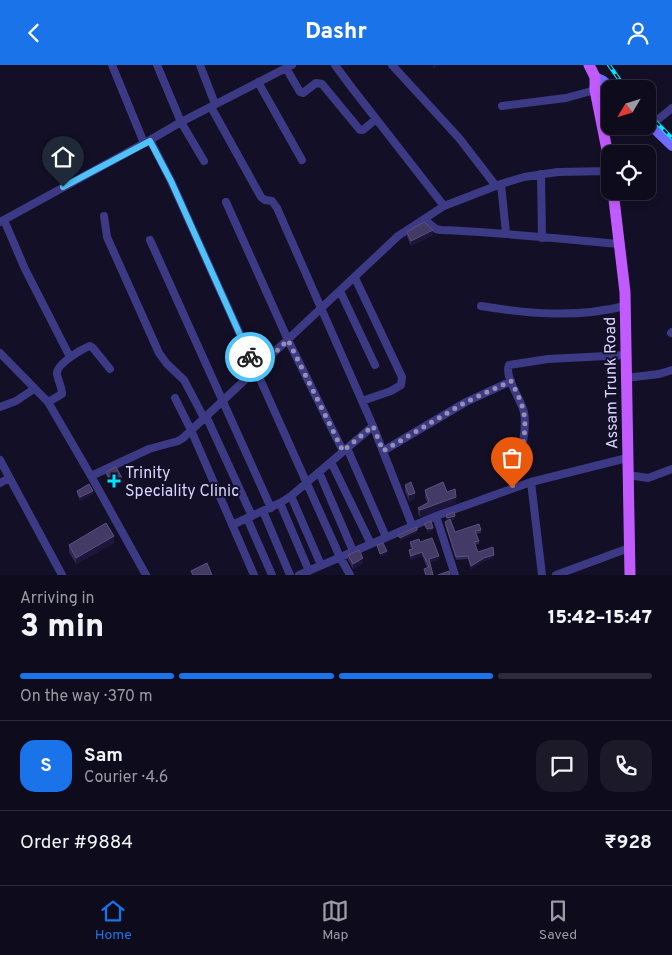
<!DOCTYPE html>
<meta charset="utf-8">
<style>
body{margin:0;font-family:Overpass,sans-serif;background:#1c1929;color:#f1f3f6;height:100vh;display:flex;flex-direction:column;font-size:19px;white-space:nowrap}
*{box-sizing:border-box;margin:0}
p{font-size:16px;color:#9b9ba3}
.icon{flex:none;width:28px;height:28px;fill:none;stroke:currentColor;stroke-width:2;stroke-linecap:round;stroke-linejoin:round}
.map{position:relative;height:510px;overflow:hidden}
.sheet{display:flex;flex-direction:column;background:#0e0b1c;flex:1}
.sheet>*{flex:none}
.needle{width:32px;rotate:232deg}
.buttons{position:absolute;left:601px;top:15px;display:grid;gap:10px}
.buttons a{display:grid;place-items:center;width:55px;height:55px;border-radius:10px;background:#0e0b1c;box-shadow:0 2px 8px #0003,0 0 0 1px #2e2b3b;font-size:25px}
.pin{position:absolute;display:grid;place-items:center;width:42px;height:42px;color:#fff;margin:-51px -21px;border-radius:50% 50% 50% 0;rotate:-45deg;box-shadow:0 0 5px #0007}
.pin .icon{rotate:45deg}
.courier{position:absolute;display:grid;place-items:center;width:50px;height:50px;margin:-25px;border:4px solid #4fc3f7;border-radius:50%;background:#fff;color:#222;box-shadow:0 1px 6px #0007}
.summary em{font-style:normal;font-weight:800}
.summary div{display:flex;flex-direction:column-reverse}
.summary{display:flex;align-items:center;justify-content:space-between;height:85px;padding:0 20px}
h1{font-size:32px;font-weight:800;line-height:38px}
.bar{display:grid;grid-template-columns:repeat(4,1fr);gap:8px 5px;align-content:center;height:60px;padding:0 20px}
.bar i{height:6px;border-radius:4px;background:#2e2b3b}
.bar .selected{background:#1a73e8}
.bar p{grid-column:span 4}
.line{display:flex;align-items:center;gap:12px;padding:0 20px;border-top:1px solid #2e2b3b}
.line div{flex:1}
.round{display:grid;place-items:center;flex:none;width:52px;height:52px;border-radius:15px;background:#1c1929}
header{display:flex;justify-content:space-between;align-items:center;height:65px;padding:0 20px;background:#1a73e8;color:#fff;font-size:22px;font-weight:800}
.tab-bar{display:flex;justify-content:space-around;align-items:center;height:70px;border-top:1px solid #2e2b3b;background:#0e0b1c;font-size:14px;color:#9b9ba3}
.tab-bar a{display:grid;justify-items:center;gap:2px}
.tab-bar .selected{color:#1a73e8}
.map>svg:first-child{display:block}
.lines{fill:none;stroke-linecap:round;stroke-linejoin:round}
.street{stroke:#3d3a85;stroke-width:8}
.secondary{stroke:#6f6bff;stroke-width:10}
.primary{stroke:#c25bff;stroke-width:11}
.rail-casing{stroke:#00e5ff;stroke-width:4}
.rail{stroke:#130f26;stroke-width:2;stroke-dasharray:5.5;stroke-linecap:butt}
.wall{fill:#312854}
.shaded-wall{fill:#1d163a}
.building{fill:#433a66;stroke:#5a527e}
.done{stroke:#948fb3;stroke-width:5;stroke-dasharray:0 9}
.route{stroke:#4fc3f7;stroke-width:6}
.poi-dot{fill:#00e5ff;stroke:#130f26;stroke-width:2}
.labels{text-anchor:middle;stroke-width:4;stroke-linejoin:round;paint-order:stroke}
.street-label{font-size:16px;fill:#d9d4ff;stroke:#130f26}
.poi-label{font-size:16px;fill:#d9d4ff;stroke:#130f26;text-anchor:start}
</style>
<header><svg class="icon" aria-label="back" viewBox="0 0 24 24"><path d="M15 5l-7 7 7 7"/></svg>Dashr<svg class="icon" aria-label="person" viewBox="0 0 24 24"><circle cx="12" cy="8" r="4"/><path d="M4 21q1-7 8-7t8 7"/></svg></header>
<div class="map">
<svg width="672" height="510" viewBox="0 0 672 510">
<rect width="100%" height="100%" fill="#130f26"/>
<g class="lines">
<path class="street" d="M112 0 144 78
M157 0 181 57 204 96
M200 0 215 39
M335 0 352 23 444 141
M392 0 459 73 496 121
M286 3 300 27 303 28 316 18 322 19 360 65H363L376 54
M258 17 302 95
M502 41 566 33 595 25
M211 42 261 132 265 135 272 136 277 143 373 361 412 460
M650 61 672 43
M150 75 171 116 340 492 350 510
M541 109 542 173
M501 119 506 168
M226 137 288 275 343 386
M104 151 107 172 159 288 167 299 184 315 204 353
M424 154 436 164 440 165C500 167 560 174 619 179
M4 155 25 204 70 292
M0 157 150 75 181 57 292 0
M150 175 271 443
M355 213 402 312 401 320 391 326 362 336
M340 226 375 300
M481 241C529 249 577 253 625 241
M671 268 672 267
M0 288 48 337 91 411 146 510
M626 313 659 309 672 305
M175 333 191 365 254 510
M48 337 62 329C62 322 58 316 57 309 56 299 82 284 90 281L93 283 110 304
M0 342 16 336 34 324
M206 351 252 451
M347 383 386 472
M383 386 466 337 511 316
M0 395 62 510
M331 397 371 479
M319 407 353 486
M628 410 648 413 672 404
M91 411 149 384 178 376 183 373 398 171 444 141 501 119 524 112 558 107 610 106
M531 417 542 510
M0 418 9 413
M512 423C517 400 528 371 524 347 521 334 504 312 509 300L548 294 626 290
M291 431 321 500
M280 438 309 506
M263 446 290 510
M436 451 455 510
M247 453 272 510
M232 460 280 438 291 431 373 361
M299 510 436 451 531 417 627 393
M556 510 629 483"/>
<path class="secondary" d="M595 12 602 15 614 24
M648 58 672 81"/>
<path class="primary" d="M589 0 595 12V25L610 100
M613 126 625 227 630 510"/>
<defs>
<path id="rail" d="M609 0 626 24
M648 49 672 73"/>
</defs>
<use href="#rail" class="rail-casing"/>
<use href="#rail" class="rail"/>
</g>
<path class="wall" d="M407 167 433 170 411 181 407 172Z
M106 407 122 416 112 421 106 410Z
M405 420 415 434 409 436 405 427Z
M425 425 447 427 456 438 420 452 418 449V443L427 438 425 432Z
M77 426 93 429 80 436 77 429Z
M446 450 455 454 450 456 455 467 481 465V468L476 469 479 476V479L475 480 478 487 494 493 484 496 471 504 468 494 456 495 445 460V457L447 456Z
M410 477H420L439 495 430 497 433 510H425L424 504 427 503 422 491 411 495 409 489V485L411 484 410 481Z
M114 478 76 499 69 487V480Z
M348 490 363 498 353 504 348 495Z"/>
<path class="shaded-wall" d="M433 0H438L433 4Z
M433 165V170L411 181V176Z
M122 413V416L112 421V418Z
M93 426V429L80 436V432Z
M415 428V434L409 436V430Z
M456 432V438L420 452V445Z
M455 451V454L447 456V453Z
M433 463V466L427 468V464Z
M417 465V468L400 476V473Z
M114 471V478L76 499V493Z
M387 486V490L380 492V489Z
M422 487V491L411 495V491Z
M494 490V493L484 496 471 504V501L484 493Z
M439 491V495L429 497V494Z
M363 493V498L353 504V499Z"/>
<path class="building" d="M424 157 433 165 411 176 407 167Z
M116 402 122 413 112 418 106 407Z
M411 417 415 428 409 430 405 420Z
M443 417 447 427 455 424 456 432 420 445 418 443 429 437 425 425Z
M89 419 93 426 80 432 77 426Z
M454 447 455 451 447 453 446 450Z
M450 454 455 467 479 459 481 465 475 466 479 476 474 477 478 487 493 482 494 490 484 493 471 501 468 491 456 492 445 457Z
M431 456 433 463 427 464 424 459Z
M106 458 114 471 76 493 69 480Z
M417 462V465L406 470 400 473 398 470Z
M432 473 439 491 429 494 433 510H426L424 504 429 502 422 487 411 491 409 485 413 484 410 477 419 474 420 477Z
M383 478 387 486 380 489 377 480Z
M359 485 363 493 353 499 348 490Z
M207 498 212 510H193L191 506Z
M449 506 450 510H438Z"/>
<g class="lines">
<path class="done" d="M250 292 256 306 288 275 343 386 373 361 383 386 466 337 511 316C516 326 522 337 524 349 528 371 517 402 512 423"/>
<path class="route" d="M63 122 150 76 171 116 250 292"/>
</g>
<path class="poi-dot" d="M111.5 408.5h5v5h5v5h-5v5h-5v-5h-5v-5h5z"/>
<g class="labels">
<g class="street-label">
<text transform="translate(610 318) rotate(-91)" y="6">Assam Trunk Road</text>
</g>
<g class="poi-label">
<text x="125" y="413">Trinity<tspan x="125" dy="18">Speciality Clinic</tspan></text>
</g>
</g>
</svg>
<div class="buttons">
<a><svg class="needle" viewBox="-14 -14 28 28"><path d="M0-13l5 13h-10z" fill="#e53935"/><path d="M0 13l5-13h-10z" fill="#9b9ba3"/></svg></a>
<a><svg class="icon" aria-label="locate" viewBox="0 0 24 24"><circle cx="12" cy="12" r="6"/><path d="M12 2v4M12 18v4M2 12h4M18 12h4"/></svg></a>
</div>
<div class="pin" style="left:512px;top:423px;background:#ea580c"><svg class="icon" aria-label="bag" viewBox="0 0 24 24"><path d="M5 8h14l-1 12H6zM9 8a3 3 0 0 1 6 0"/></svg></div>
<div class="pin" style="left:63px;top:122px;background:#1f2937"><svg class="icon" aria-label="home" viewBox="0 0 24 24"><path d="M3 11l9-7 9 7M6 9v11h12V9"/></svg></div>
<div class="courier" style="left:250px;top:292px"><svg class="icon" aria-label="bike" viewBox="0 0 24 24"><circle cx="6" cy="16" r="4"/><circle cx="18" cy="16" r="4"/><path d="M6 16l4-8h5l3 8M10 8l3 8H6M13 5h3"/></svg></div>
</div>
<section class="sheet">
<div class="summary"><div><h1>3 min</h1><p>Arriving in</p></div><em>15:42–15:47</em></div>
<div class="bar"><i class="selected"></i><i class="selected"></i><i class="selected"></i><i></i><p>On the way · 370 m</p></div>
<div class="line" style="height:90px"><b class="round" style="background:#1a73e8;color:#fff">S</b><div><b>Sam</b><p>Courier · 4.6</p></div><a class="round"><svg class="icon" aria-label="chat" viewBox="0 0 24 24"><path d="M4 5h16v11H9l-5 4z"/></svg></a><a class="round"><svg class="icon" aria-label="phone" viewBox="0 0 24 24"><path d="M5 4h4l2 5-3 2q2 4 5 5l2-3 5 2v4C11 20 4 13 5 4z"/></svg></a></div>
<div class="line" style="height:65px"><div>Order #9884</div><b>₹928</b></div>
</section>
<nav class="tab-bar">
<a class="selected"><svg class="icon" aria-label="home" viewBox="0 0 24 24"><path d="M3 11l9-7 9 7M6 9v11h12V9"/></svg>Home</a>
<a><svg class="icon" aria-label="map" viewBox="0 0 24 24"><path d="M3 6l6-2 6 2 6-2v14l-6 2-6-2-6 2zM9 4v14M15 6v14"/></svg>Map</a>
<a><svg class="icon" aria-label="saved" viewBox="0 0 24 24"><path d="M7 4h10v16l-5-4-5 4z"/></svg>Saved</a>
</nav>
